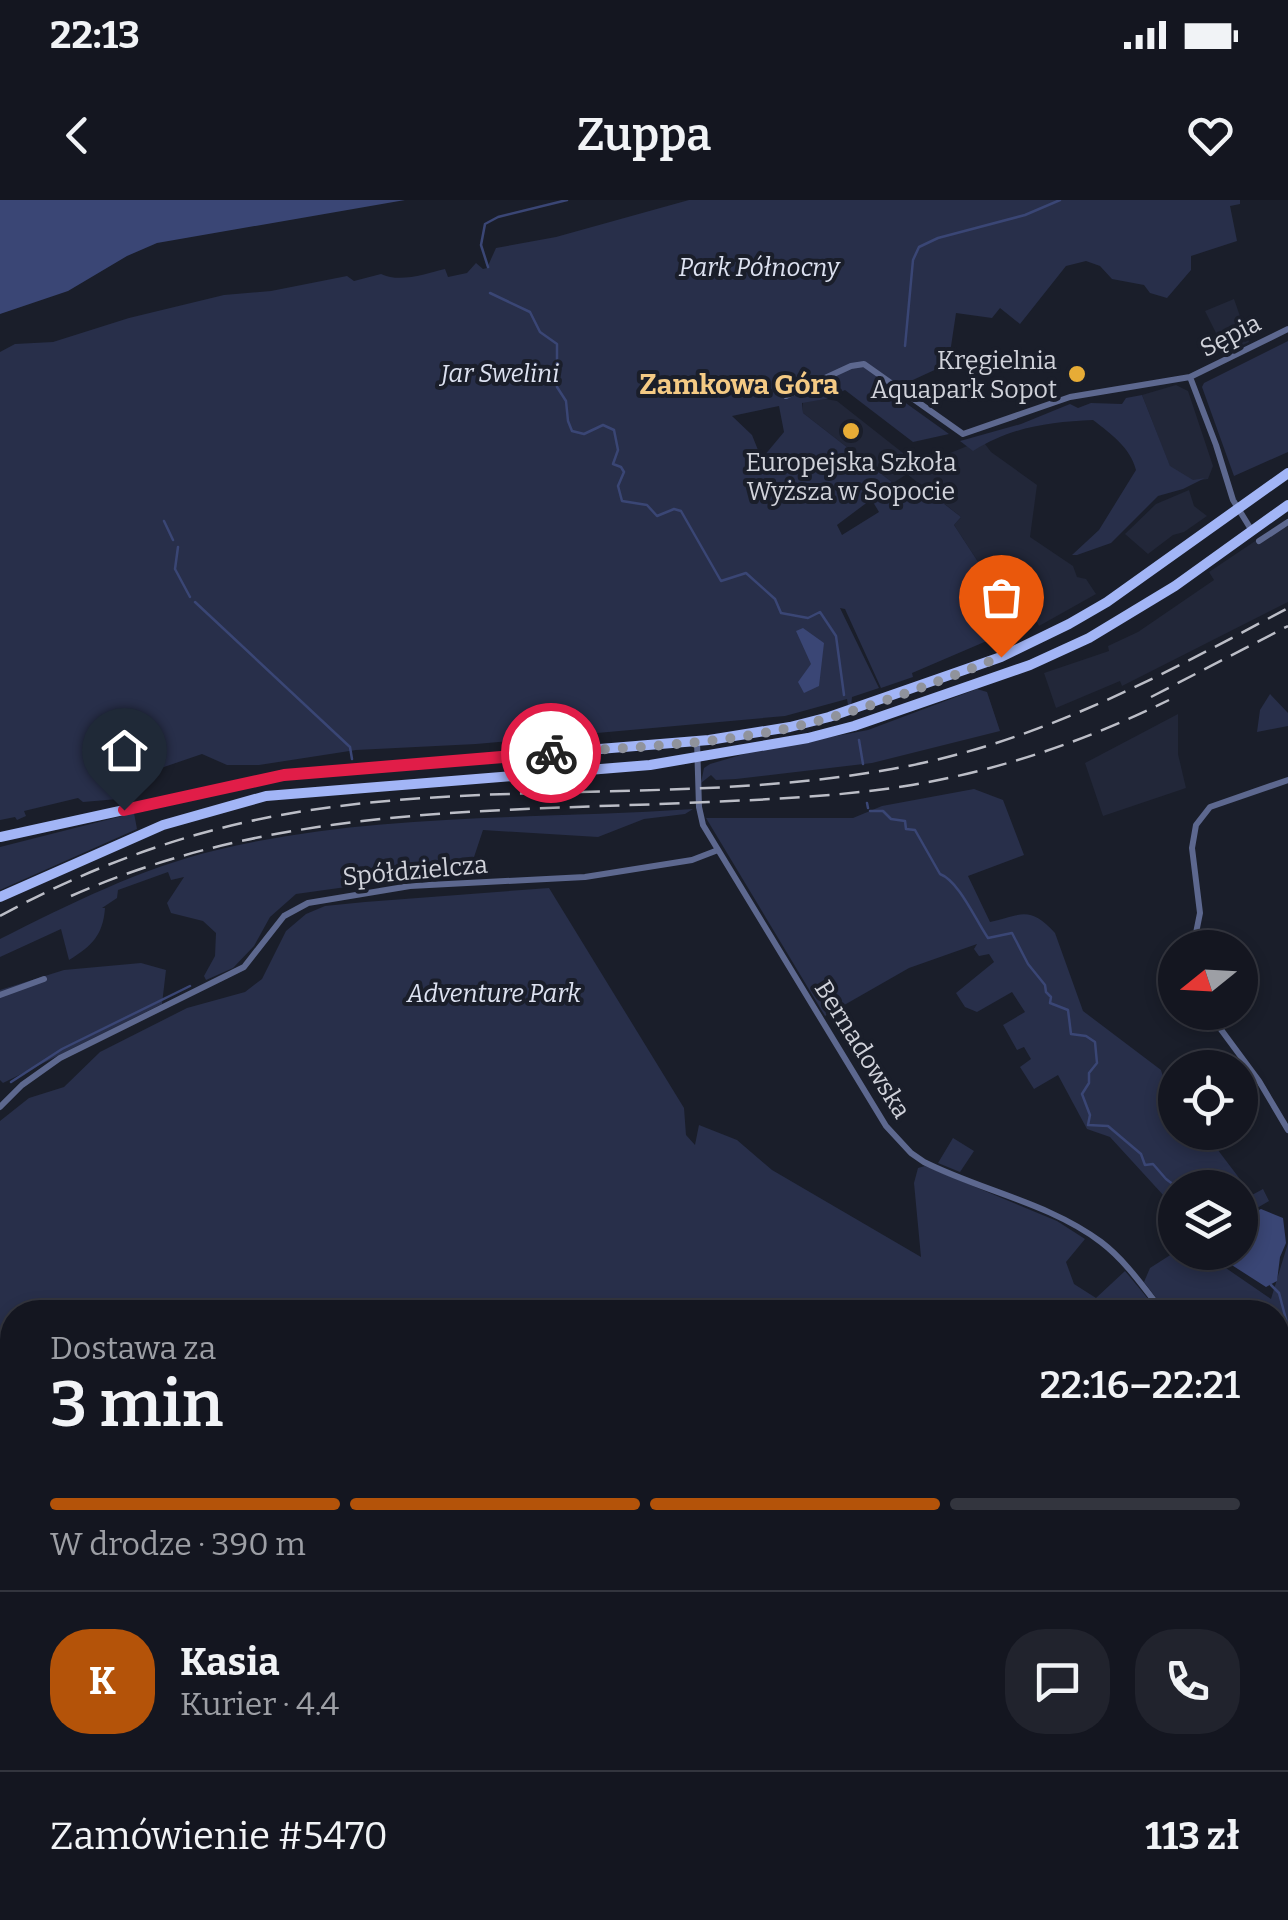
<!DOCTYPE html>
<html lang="pl">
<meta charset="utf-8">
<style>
body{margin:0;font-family:Bitter,serif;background:#21232d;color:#f1f3f6;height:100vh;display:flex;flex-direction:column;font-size:38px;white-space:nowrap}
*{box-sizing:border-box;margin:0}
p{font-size:32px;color:#9d9fa5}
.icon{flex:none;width:55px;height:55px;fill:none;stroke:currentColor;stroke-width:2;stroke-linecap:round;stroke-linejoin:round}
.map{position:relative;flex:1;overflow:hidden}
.details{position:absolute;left:0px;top:1100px;width:1290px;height:620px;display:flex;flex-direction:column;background:#141620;border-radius:40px 40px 0 0;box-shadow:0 5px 15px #0003,0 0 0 2px #33353e}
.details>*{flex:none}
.needle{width:65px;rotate:252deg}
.fabs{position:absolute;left:1158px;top:730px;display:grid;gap:20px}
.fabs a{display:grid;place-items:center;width:100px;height:100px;border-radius:50%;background:#141620;box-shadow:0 5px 15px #0003,0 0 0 2px #33353e;font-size:50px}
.pin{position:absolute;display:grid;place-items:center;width:85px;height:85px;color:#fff;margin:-102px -42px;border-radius:50% 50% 50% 0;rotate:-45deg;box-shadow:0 0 10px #0007}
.pin .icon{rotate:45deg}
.courier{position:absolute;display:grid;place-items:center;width:100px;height:100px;margin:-50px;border:8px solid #e11d48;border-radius:50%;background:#fff;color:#222;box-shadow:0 2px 12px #0007}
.head em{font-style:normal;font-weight:600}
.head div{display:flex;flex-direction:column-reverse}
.head{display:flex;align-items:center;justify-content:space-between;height:170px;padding:0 50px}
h1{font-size:65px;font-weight:600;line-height:75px}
.bar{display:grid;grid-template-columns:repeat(4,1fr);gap:15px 10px;align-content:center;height:120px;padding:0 50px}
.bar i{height:12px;border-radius:8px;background:#33353e}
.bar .active{background:#b45309}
.bar p{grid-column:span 4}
.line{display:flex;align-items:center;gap:25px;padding:0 50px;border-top:2px solid #33353e}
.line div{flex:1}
.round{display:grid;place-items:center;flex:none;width:105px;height:105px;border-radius:40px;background:#21232d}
.status{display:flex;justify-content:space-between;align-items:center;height:70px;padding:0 50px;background:#141620;direction:ltr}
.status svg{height:28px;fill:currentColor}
header{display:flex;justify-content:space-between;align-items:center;height:130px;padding:0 50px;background:#141620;font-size:45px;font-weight:600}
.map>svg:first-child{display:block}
.built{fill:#222739}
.green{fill:#282f4a;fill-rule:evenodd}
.water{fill:#3a4675}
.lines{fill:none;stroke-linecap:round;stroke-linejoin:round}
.stream{stroke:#3a4675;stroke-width:2.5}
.minor{stroke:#5d688f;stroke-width:6}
.primary{stroke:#a2b5f6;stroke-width:10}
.rail{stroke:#bcbec7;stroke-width:2.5;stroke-dasharray:20 10;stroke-linecap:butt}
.done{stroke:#90939c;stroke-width:10;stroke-dasharray:0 18}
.route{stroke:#e11d48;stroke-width:12}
.poi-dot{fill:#e7ac36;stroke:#1a1e2a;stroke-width:4}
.labels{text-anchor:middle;stroke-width:8;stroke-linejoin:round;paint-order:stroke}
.park-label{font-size:25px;font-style:italic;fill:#dde2f1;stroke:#1a1e2a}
.street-label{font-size:25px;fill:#d0d2da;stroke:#1a1e2a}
.poi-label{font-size:25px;fill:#d0d2da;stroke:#1a1e2a;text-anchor:end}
.neighbourhood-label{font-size:28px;font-weight:bold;fill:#f4ca84;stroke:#1a1e2a}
</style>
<div class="status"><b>22:13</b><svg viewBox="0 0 49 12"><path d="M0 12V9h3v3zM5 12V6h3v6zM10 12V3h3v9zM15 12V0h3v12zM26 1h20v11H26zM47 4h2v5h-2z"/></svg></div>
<header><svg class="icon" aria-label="back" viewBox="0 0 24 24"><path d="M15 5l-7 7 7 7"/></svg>Zuppa<svg class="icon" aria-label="heart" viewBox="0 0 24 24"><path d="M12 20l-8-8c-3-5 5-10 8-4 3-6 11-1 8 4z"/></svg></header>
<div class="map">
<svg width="1288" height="1720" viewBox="0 0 1288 1720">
<rect width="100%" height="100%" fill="#1a1e2a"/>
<path class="built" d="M1234 99 1249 142 1226 153 1205 111Z
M1176 185 1188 191 1213 266 1208 279 1193 281 1170 267 1142 195Z
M826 199 837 201 903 253 911 269 982 240 991 252 1037 285 1030 337 1073 366 1077 377 1086 379 1096 394 1039 426 1027 404 1010 411 954 325 961 317 907 274 893 283 803 213V202Z
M1189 290 1194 306 1207 316 1184 332 1173 335 1148 354 1125 334 1156 304Z
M1288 319V402L1122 486 1120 481 1056 508 1044 473 1109 451 1108 446 1138 432 1214 380 1209 372Z
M1178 514V554L1186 588 1103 616 1085 563Z"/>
<path class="green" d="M689 0H1240V4L1230 6 1237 41 1191 56V70L1167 98 1150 93 1144 85 1112 79 1100 66 1086 61 1066 66 1020 124 1000 108 992 118 956 113 950 153 954 161 889 191 949 234 913 242 845 190 826 199 802 203 803 213 893 283 837 325 842 335 879 312 873 302 897 286 908 293 916 282 961 317 954 325 1010 411 983 421 989 440 912 473 913 477 881 488 845 409 840 408 879 488 852 497 850 517 847 499 785 516 476 544 356 550 259 565H227L202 554 126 580 130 598 83 602 78 598 24 611 26 616 17 620 15 617 0 620V152L15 144 53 142 129 118 224 95 271 91 347 76 354 81 381 74C400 83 425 74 445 69L448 77 467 73 476 63 483 69 487 68 496 48 556 37ZM779 206 784 232 764 256 758 250 752 235 732 216Z
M1288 141V252L1234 276 1202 187 1204 183Z
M1142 195 1170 266 1193 280 1205 278 1183 289 1158 296 1111 343 1077 355H1072L1099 330 1136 270C1130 247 1111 234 1093 220 1049 222 1011 227 973 251L960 241 1021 224 1070 204 1078 208 1091 203 1122 204 1126 198Z
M977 489 987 492 1000 531 872 563 736 579 716 580 711 575 701 583 704 568 710 564 751 552 868 530Z
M1270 494 1288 513V526L1257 532 1260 510Z
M974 589 1003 600 1024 655 968 676 990 722C1022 715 1029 705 1055 733L1083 811 1161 870 1168 894 1175 897V932L1205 933 1252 995 1263 989 1269 1001 1240 1018V988H1175V1008L1110 937 1087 929 1058 875 1034 889 1020 867 1031 859 1024 847 1017 850 1003 825 1025 812 1012 792 977 812 965 807 956 793 994 762 989 754 979 756 974 749 977 744 909 768 825 816 706 618H853L882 606Z
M693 609 685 614 644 619 598 637 483 630 467 678 382 682 296 694 270 717 254 746 233 768 206 780 204 776 215 756 216 733 203 721 171 713 167 703 184 677 171 680 168 672 118 690 117 698 102 708H105C103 735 92 746 69 760L61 729 0 757V739C70 704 141 668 217 650 373 612 535 620 693 609Z
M134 613 137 629 0 690V647Z
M549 688 684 908 686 935 695 945 699 925 737 940 772 970 921 1057 914 983 918 968 925 966 1057 1021 1085 1039 1066 1062 1074 1084 1096 1098 1125 1071 1159 1112H204L197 1103 175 1112H12V1480L0 1469V921L29 898 64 887 100 852 187 808 245 792 262 779 286 731 306 714 325 706 365 702Z
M141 763 166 770 162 804 3 883 0 880V790L64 770Z
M953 938 974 951 960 972 938 963Z
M1288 1043V1663L1278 1669V1112H1167L1144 1082 1150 1068 1175 1052 1204 1053 1271 1099Z
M2 1582 12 1585V1708H558L559 1720H0Z
M1288 1673V1720H1239L1252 1708H1278V1683Z
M611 1708H1245L1236 1720H574L594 1710Z"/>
<path class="water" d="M0 0H405L157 43 127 56 68 91 0 114Z
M803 428 824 443 819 486 804 493 798 482 811 464 796 431Z
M1261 1009 1283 1018 1286 1043 1280 1057 1277 1081 1266 1087 1213 1053 1240 1052V1019Z"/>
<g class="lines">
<path class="stream" d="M488 67 481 45 485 24 498 17 567 0
M490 93 530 112 540 132 557 144V187L566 201 568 221 572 231 584 234 603 225 614 230 618 250 613 264 621 267 624 272 618 286 622 301 647 305 657 316 674 309 681 311 721 381 746 373 775 399 781 413 808 418 820 412 836 436 844 495
M905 146 913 60 919 47 938 38 1025 15 1060 0
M164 321 173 340
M178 347 175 369 190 397
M195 402 350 547 352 559
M859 540 863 564
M867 603 868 608
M870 611H883L891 619 905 621 906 629 915 630 940 674C959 681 976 721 988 738L1012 733 1028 764 1045 785 1046 792 1051 797 1050 803 1068 810 1071 834 1086 836 1095 842 1097 863 1089 873V883L1082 894 1090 915 1088 925 1108 926 1141 954 1145 965 1153 964 1166 979 1178 988
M11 882 62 849 190 786
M1271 1085 1279 1093 1288 1127"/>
<path class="minor" d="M1190 177 1216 245 1233 300 1252 331
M786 196 851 166 864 164 963 234 1070 197 1190 177 1288 129
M1259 341 1288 322
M697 541 699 607 703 625 886 926 911 953 924 962C982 991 1049 1003 1101 1042 1126 1061 1144 1088 1163 1112
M1193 748 1200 713 1192 648 1196 625 1210 607 1288 580
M0 795 44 779
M1208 812 1259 881 1288 930
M0 907 22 885 60 858 244 767 284 716 308 703 410 686 585 677 692 660 718 650"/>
<path class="primary" d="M0 637 284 575 709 540 790 527 829 517 1001 457 1069 424 1107 402 1288 273
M0 697 163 625 266 596 650 565 808 538 854 526 1030 465 1089 438 1175 386 1288 305"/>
<path class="rail" d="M1151 497 1288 426
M71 696C277 605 489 612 709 602 777 599 845 596 912 585 1001 570 1088 540 1169 500
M0 716C93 665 193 629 298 612 494 580 696 604 892 569 1036 544 1161 476 1288 408"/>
</g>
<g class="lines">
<path class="done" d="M551 553C630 547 711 545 789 528 861 512 932 484 1001 457"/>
<path class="route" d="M124 610 284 575 551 553"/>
</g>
<g class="poi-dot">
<circle cx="1077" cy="174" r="10"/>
<circle cx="851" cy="231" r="10"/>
</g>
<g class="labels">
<g class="park-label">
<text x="759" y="76">Park Północny</text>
<text x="500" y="182">Jar Swelini</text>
<text x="494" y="802">Adventure Park</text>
</g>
<g class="street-label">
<text transform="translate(1230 135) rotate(-27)" y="9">Sępia</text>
<text transform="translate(415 670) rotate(-5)" y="9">Spółdzielcza</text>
<text transform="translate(863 849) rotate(58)" y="9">Bernadowska</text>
</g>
<g class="poi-label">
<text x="1057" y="169">Kręgielnia<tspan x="1057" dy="29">Aquapark Sopot</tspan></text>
<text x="851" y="271" text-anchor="middle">Europejska Szkoła<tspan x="851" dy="29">Wyższa w Sopocie</tspan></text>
</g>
<g class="neighbourhood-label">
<text x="739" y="194">Zamkowa Góra</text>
</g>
</g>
</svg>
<div class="fabs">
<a><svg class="needle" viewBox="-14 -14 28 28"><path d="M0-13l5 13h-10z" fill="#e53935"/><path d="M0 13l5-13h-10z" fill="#9d9fa5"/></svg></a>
<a><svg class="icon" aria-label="locate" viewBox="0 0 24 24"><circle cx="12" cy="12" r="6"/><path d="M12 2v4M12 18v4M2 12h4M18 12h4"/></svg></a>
<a><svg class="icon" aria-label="layers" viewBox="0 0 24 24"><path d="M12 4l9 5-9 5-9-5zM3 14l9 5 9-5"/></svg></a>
</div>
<div class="pin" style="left:1001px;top:457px;background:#ea580c"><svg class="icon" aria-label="bag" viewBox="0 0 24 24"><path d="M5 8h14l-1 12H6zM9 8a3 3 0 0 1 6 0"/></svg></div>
<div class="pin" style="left:124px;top:610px;background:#1f2937"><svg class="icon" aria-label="home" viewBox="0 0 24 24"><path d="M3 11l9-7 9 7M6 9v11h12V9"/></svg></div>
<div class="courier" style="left:551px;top:553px"><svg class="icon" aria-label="bike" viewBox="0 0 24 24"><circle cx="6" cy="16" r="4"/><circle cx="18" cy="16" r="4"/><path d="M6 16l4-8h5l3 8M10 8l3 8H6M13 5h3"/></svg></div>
<section class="details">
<div class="head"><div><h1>3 min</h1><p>Dostawa za</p></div><em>22:16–22:21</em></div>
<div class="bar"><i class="active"></i><i class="active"></i><i class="active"></i><i></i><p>W drodze · 390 m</p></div>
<div class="line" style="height:180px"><b class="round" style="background:#b45309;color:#fff">K</b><div><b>Kasia</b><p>Kurier · 4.4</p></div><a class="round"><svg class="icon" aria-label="chat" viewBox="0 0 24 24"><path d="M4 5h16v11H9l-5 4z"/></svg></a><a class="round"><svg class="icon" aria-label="phone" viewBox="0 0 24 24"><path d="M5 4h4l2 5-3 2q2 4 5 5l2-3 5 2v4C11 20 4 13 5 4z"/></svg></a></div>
<div class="line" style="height:130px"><div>Zamówienie #5470</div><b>113 zł</b></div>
</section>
</div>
